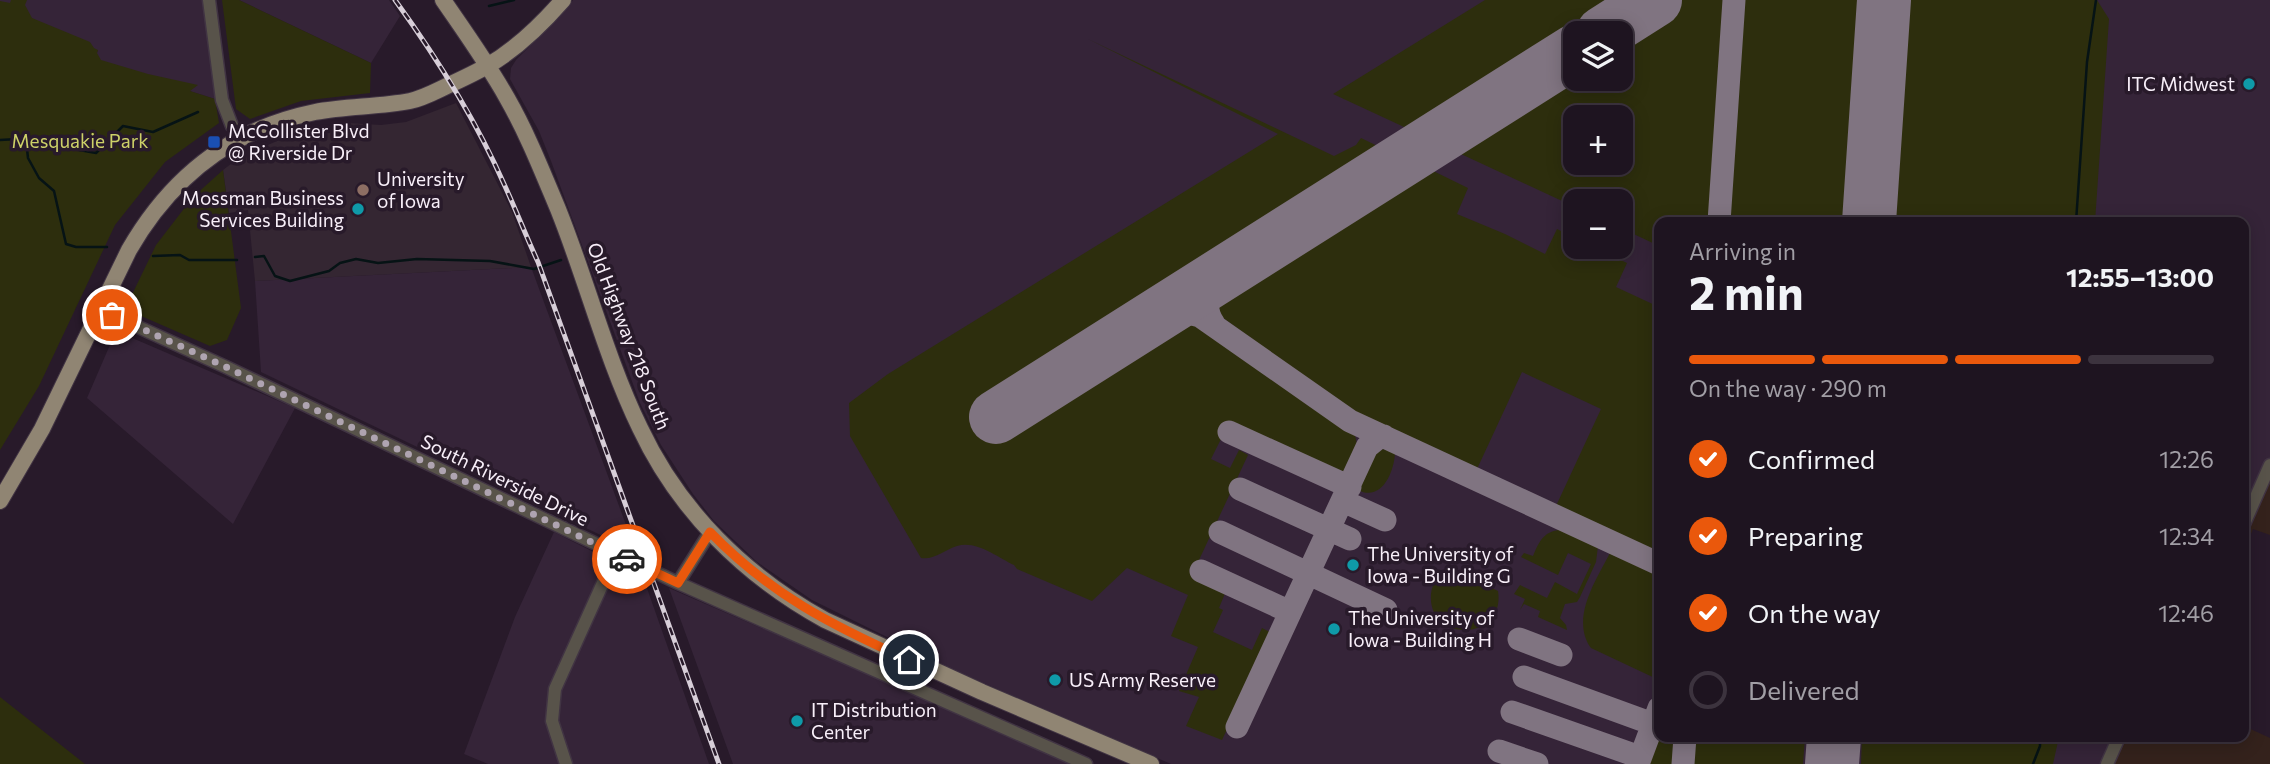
<!DOCTYPE html>
<meta charset="utf-8">
<style>
body{margin:0;font-family:Commissioner,sans-serif;background:#2b212d;color:#f1f3f6;height:100vh;display:flex;flex-direction:column;font-size:26px;white-space:nowrap}
*{box-sizing:border-box;margin:0}
p{font-size:23px;color:#a19ea5}
.icon{flex:none;width:38px;height:38px;fill:none;stroke:currentColor;stroke-width:2;stroke-linecap:round;stroke-linejoin:round}
.map{position:relative;flex:1;overflow:hidden}
.side{position:absolute;left:1654px;top:217px;width:595px;height:525px;display:flex;flex-direction:column;background:#1e1420;border-radius:14px;box-shadow:0 4px 18px #0003,0 0 0 2px #3c333e}
.side>*{flex:none}
.controls{position:absolute;left:1563px;top:21px;display:grid;gap:14px}
.controls a{display:grid;place-items:center;width:70px;height:70px;border-radius:14px;background:#1e1420;box-shadow:0 4px 18px #0003,0 0 0 2px #3c333e;font-size:35px}
.pin{position:absolute;display:grid;place-items:center;width:60px;height:60px;color:#fff;margin:-30px;border:4px solid #fff;border-radius:50%;box-shadow:0 2px 7px #0007}
.courier{position:absolute;display:grid;place-items:center;width:70px;height:70px;margin:-35px;border:5px solid #ea580c;border-radius:50%;background:#fff;color:#222;box-shadow:0 2px 9px #0007}
.head em{font-style:normal;font-weight:700}
.head div{display:flex;flex-direction:column-reverse}
.head{display:flex;align-items:center;justify-content:space-between;height:119px;padding:0 35px}
h1{font-size:46px;font-weight:700;line-height:52px}
.bar{display:grid;grid-template-columns:repeat(4,1fr);gap:10px 7px;align-content:center;height:84px;padding:0 35px}
.bar i{height:9px;border-radius:5px;background:#3c333e}
.bar .current{background:#ea580c}
.bar p{grid-column:span 4}
ol{padding:0 35px;list-style:none}
li{display:flex;align-items:center;gap:21px;height:77px}
li p{margin-inline-start:auto}
li .icon{padding:7px;border-radius:50%;background:#ea580c;color:#fff;stroke-width:4}
li:last-child{color:#a19ea5}
li i{width:38px;height:38px;border:4px solid #3c333e;border-radius:50%}
.map>svg:first-child{display:block}
.commercial{fill:#34221c}
.built{fill:#352438;fill-rule:evenodd}
.education{fill:#342632}
.green{fill:#2d2e0d;fill-rule:evenodd}
.lines{fill:none;stroke-linecap:round;stroke-linejoin:round}
.stream{stroke:#061315;stroke-width:2.5}
.taxiway{stroke:#807481;stroke-width:23}
.runway{stroke:#807481;stroke-width:54}
.minor-casing{stroke:#413443;stroke-width:15}
.major-casing{stroke:#413443;stroke-width:18}
.minor{stroke:#58534a;stroke-width:12}
.major{stroke:#908573;stroke-width:16}
.rail-casing{stroke:#d7ced8;stroke-width:5}
.rail{stroke:#281a2a;stroke-width:2.5;stroke-dasharray:8;stroke-linecap:butt}
.done{stroke:#afa4b1;stroke-width:7;stroke-dasharray:0 12.6}
.route{stroke:#ea580c;stroke-width:9}
.culture-dot{fill:#0f9aa8;stroke:#281a2a;stroke-width:2.5}
.transit-dot{fill:#1a4fb4;stroke:#281a2a;stroke-width:2.5}
.education-dot{fill:#8d6e63;stroke:#281a2a;stroke-width:2.5}
.labels{text-anchor:middle;stroke-width:7;stroke-linejoin:round;paint-order:stroke}
.poi-label{font-size:19px;fill:#f8eff9;stroke:#281a2a;text-anchor:start}
.park-label{font-size:19px;fill:#cdd168;stroke:#281a2a}
.street-label{font-size:19px;fill:#f8eff9;stroke:#281a2a}
</style>
<div class="map">
<svg width="2270" height="764" viewBox="0 0 2270 764">
<rect width="100%" height="100%" fill="#281a2a"/>
<path class="commercial" d="M2270 466V535L2253 529 2244 551V524Z
M2244 726 2270 738V764H2103L2114 737H2244Z"/>
<path class="built" d="M0 0H203L215 99 94 61 98 50 0 77Z
M239 0H389L400 16 371 63Z
M573 0H2270V465L2244 524V222H1659V737H2114L2103 764H1171L896 645 887 637 812 600 757 562 714 521 693 494 661 445 640 403 551 161 539 131 510 79 511 68 516 60 559 17ZM1575 33H1620V79H1575ZM1575 117H1620V163H1575ZM1575 201H1620V247H1575Z
M531 267 636 552 261 372 255 281Z
M116 331 295 408 233 524 87 398Z
M554 532 643 577 709 764H488L464 754 515 617Z
M669 588 1075 764H733Z"/>
<path class="education" d="M456 103 512 212 531 267 255 281 248 210 229 213 223 170 240 157 277 141 317 128 348 123 381 125 406 122Z"/>
<path class="green" d="M11 0H27L25 5 32 18 90 42 94 48 98 50 97 53 101 60 148 74 198 85 190 91 215 99 219 123 165 162 115 225 39 386 0 450V1L10 3Z
M222 0H239L371 63 370 93 301 101 250 119 236 109Z
M1485 0H1628L1417 133 1333 94Z
M1681 0H1724L1726 19 1712 222H1659V246L1621 228 1620 201H1575V207L1448 148 1575 67V79H1620L1621 38ZM1575 117H1620V163H1575Z
M1740 0H1864L1845 222H1725Z
M1904 0H2097L2109 19 2095 222H1893Z
M1088 39 1334 156 1356 145 1361 138 1390 152 978 413 993 438 1173 323C1189 322 1198 325 1211 333L1355 435 1358 449 1351 471H1338L1230 421 1211 459 1230 468 1239 450 1248 455 1192 575 1226 591 1219 608 1223 610 1213 632 1252 650 1262 628 1272 633 1222 740 1186 726 1199 697 1179 691 1198 647 1171 636 1188 595 1127 568 1092 601 1017 569 1014 565C997 557 976 540 957 546 944 550 935 560 921 558L850 436 849 403 888 374 1278 134Z
M1421 165 1468 188 1457 214 1505 234 1545 254 1557 229 1575 238V247H1594L1627 263 1616 287 1659 307V554L1556 506 1601 409 1522 372 1477 469 1347 408 1219 315 1216 303 1220 292Z
M223 170 241 308 227 340 210 346 125 309 156 245 193 197Z
M1384 449 1395 453C1394 473 1381 502 1358 490 1358 474 1368 454 1384 449Z
M1559 530 1598 546 1596 562 1580 597 1577 602 1565 604 1560 618 1566 625 1567 630 1538 617 1540 611 1524 604 1520 610 1525 599 1514 594 1520 585 1547 598 1555 582 1577 594 1591 564 1568 553 1558 575 1521 557 1524 553 1533 556C1539 542 1543 532 1559 530Z
M1610 553 1659 575V680L1591 648C1570 619 1596 580 1610 553Z
M1449 568 1498 591C1506 641 1427 644 1431 594 1432 583 1439 574 1449 568Z
M0 697 85 764H0Z
M1659 727V737H1678L1676 764H1645Z
M1691 737H1805L1803 764H1689Z
M1862 737H2059L2053 764H1861Z"/>
<g class="lines">
<path class="stream" d="M489 6 514 0
M0 140 18 139 96 153 123 126 153 132 198 112
M26 140 28 158 39 178 54 191 66 244 76 247H107
M2076 222 2087 62 2096 0
M592 250 602 247
M153 256 180 255 189 260H237
M255 257 264 256 275 276 290 281 329 271 340 263 356 259 378 263 417 259 490 261 534 269 561 260
M2033 764 2040 746V737"/>
<path class="taxiway" d="M1628 18 1658 0
M1719 222 1734 0
M1214 324C1203 308 1206 289 1221 277L1286 236
M1088 361C1120 340 1159 303 1200 316L1350 421 1659 564
M1229 432 1350 487
M1240 489 1350 539
M1343 501 1385 520
M1220 532 1386 610
M1201 571 1290 612
M1519 639 1561 655
M1524 677 1653 724
M1512 712 1640 757
M1237 727 1367 447 1378 438 1384 436
M1499 751 1537 764
M1638 764 1659 708
M1683 764 1685 737"/>
<path class="runway" d="M1603 33 1655 0
M1869 222 1884 0
M996 417 1575 51
M1832 764 1834 737"/>
<defs>
<path id="minor" d="M209 0 222 100 232 126 243 137
M101 310 226 367 678 583 1086 764
M2244 524 2270 465
M678 583 710 532
M566 764 552 721 555 689 616 554
M2107 764 2119 737"/>
<path id="major" d="M443 0C465 32 488 64 507 98 527 133 542 171 558 209 587 281 606 358 640 428 679 511 745 576 825 620L982 692 1151 764
M0 501 42 429 129 250C171 177 231 129 315 112 346 106 379 107 410 101 424 98 436 91 449 85 462 79 475 73 487 66 515 50 542 24 563 0"/>
</defs>
<use href="#minor" class="minor-casing"/>
<use href="#major" class="major-casing"/>
<use href="#minor" class="minor"/>
<use href="#major" class="major"/>
<defs>
<path id="rail" d="M395 0C437 58 475 118 504 184 516 210 526 236 538 262L719 764"/>
</defs>
<use href="#rail" class="rail-casing"/>
<use href="#rail" class="rail"/>
</g>
<g class="lines">
<path class="done" d="M112 315 226 367 627 559"/>
<path class="route" d="M627 559 678 583 710 532C770 594 831 625 909 660"/>
</g>
<g class="culture-dot">
<circle cx="2249" cy="84" r="7"/>
<circle cx="358" cy="209" r="7"/>
<circle cx="1353" cy="565" r="7"/>
<circle cx="1334" cy="629" r="7"/>
<circle cx="1055" cy="680" r="7"/>
<circle cx="797" cy="721" r="7"/>
</g>
<rect class="transit-dot" x="207" y="135" width="14" height="14" rx="3.5"/>
<circle class="education-dot" cx="363" cy="190" r="7"/>
<g class="labels">
<g class="poi-label">
<text x="2235" y="91" text-anchor="end">ITC Midwest</text>
<text x="228" y="138">McCollister Blvd<tspan x="228" dy="22">@ Riverside Dr</tspan></text>
<text x="377" y="186">University<tspan x="377" dy="22">of Iowa</tspan></text>
<text x="344" y="205" text-anchor="end">Mossman Business<tspan x="344" dy="22">Services Building</tspan></text>
<text x="1367" y="561">The University of<tspan x="1367" dy="22">Iowa - Building G</tspan></text>
<text x="1348" y="625">The University of<tspan x="1348" dy="22">Iowa - Building H</tspan></text>
<text x="1069" y="687">US Army Reserve</text>
<text x="811" y="717">IT Distribution<tspan x="811" dy="22">Center</tspan></text>
</g>
<g class="park-label">
<text x="80" y="148">Mesquakie Park</text>
</g>
<g class="street-label">
<text transform="translate(629 336) rotate(69)" y="7">Old Highway 218 South</text>
<text transform="translate(505 480) rotate(26)" y="7">South Riverside Drive</text>
</g>
</g>
</svg>
<div class="controls">
<a><svg class="icon" aria-label="layers" viewBox="0 0 24 24"><path d="M12 4l9 5-9 5-9-5zM3 14l9 5 9-5"/></svg></a>
<a>+</a>
<a>−</a>
</div>
<div class="pin" style="left:112px;top:315px;background:#ea580c"><svg class="icon" aria-label="bag" viewBox="0 0 24 24"><path d="M5 8h14l-1 12H6zM9 8a3 3 0 0 1 6 0"/></svg></div>
<div class="pin" style="left:909px;top:660px;background:#1f2937"><svg class="icon" aria-label="home" viewBox="0 0 24 24"><path d="M3 11l9-7 9 7M6 9v11h12V9"/></svg></div>
<div class="courier" style="left:627px;top:559px"><svg class="icon" aria-label="car" viewBox="0 0 24 24"><path d="M5 17H2v-5l4-1 3-4h7l3 4 3 1v5h-3M9 17h6M6 11h13"/><circle cx="7" cy="17" r="2"/><circle cx="17" cy="17" r="2"/></svg></div>
<section class="side">
<div class="head"><div><h1>2 min</h1><p>Arriving in</p></div><em>12:55–13:00</em></div>
<div class="bar"><i class="current"></i><i class="current"></i><i class="current"></i><i></i><p>On the way · 290 m</p></div>
<ol>
<li><svg class="icon" aria-label="check" viewBox="0 0 24 24"><path d="M5 12l5 5 9-10"/></svg>Confirmed<p>12:26</p></li>
<li><svg class="icon" aria-label="check" viewBox="0 0 24 24"><path d="M5 12l5 5 9-10"/></svg>Preparing<p>12:34</p></li>
<li><svg class="icon" aria-label="check" viewBox="0 0 24 24"><path d="M5 12l5 5 9-10"/></svg>On the way<p>12:46</p></li>
<li><i></i>Delivered</li>
</ol>
</section>
</div>
